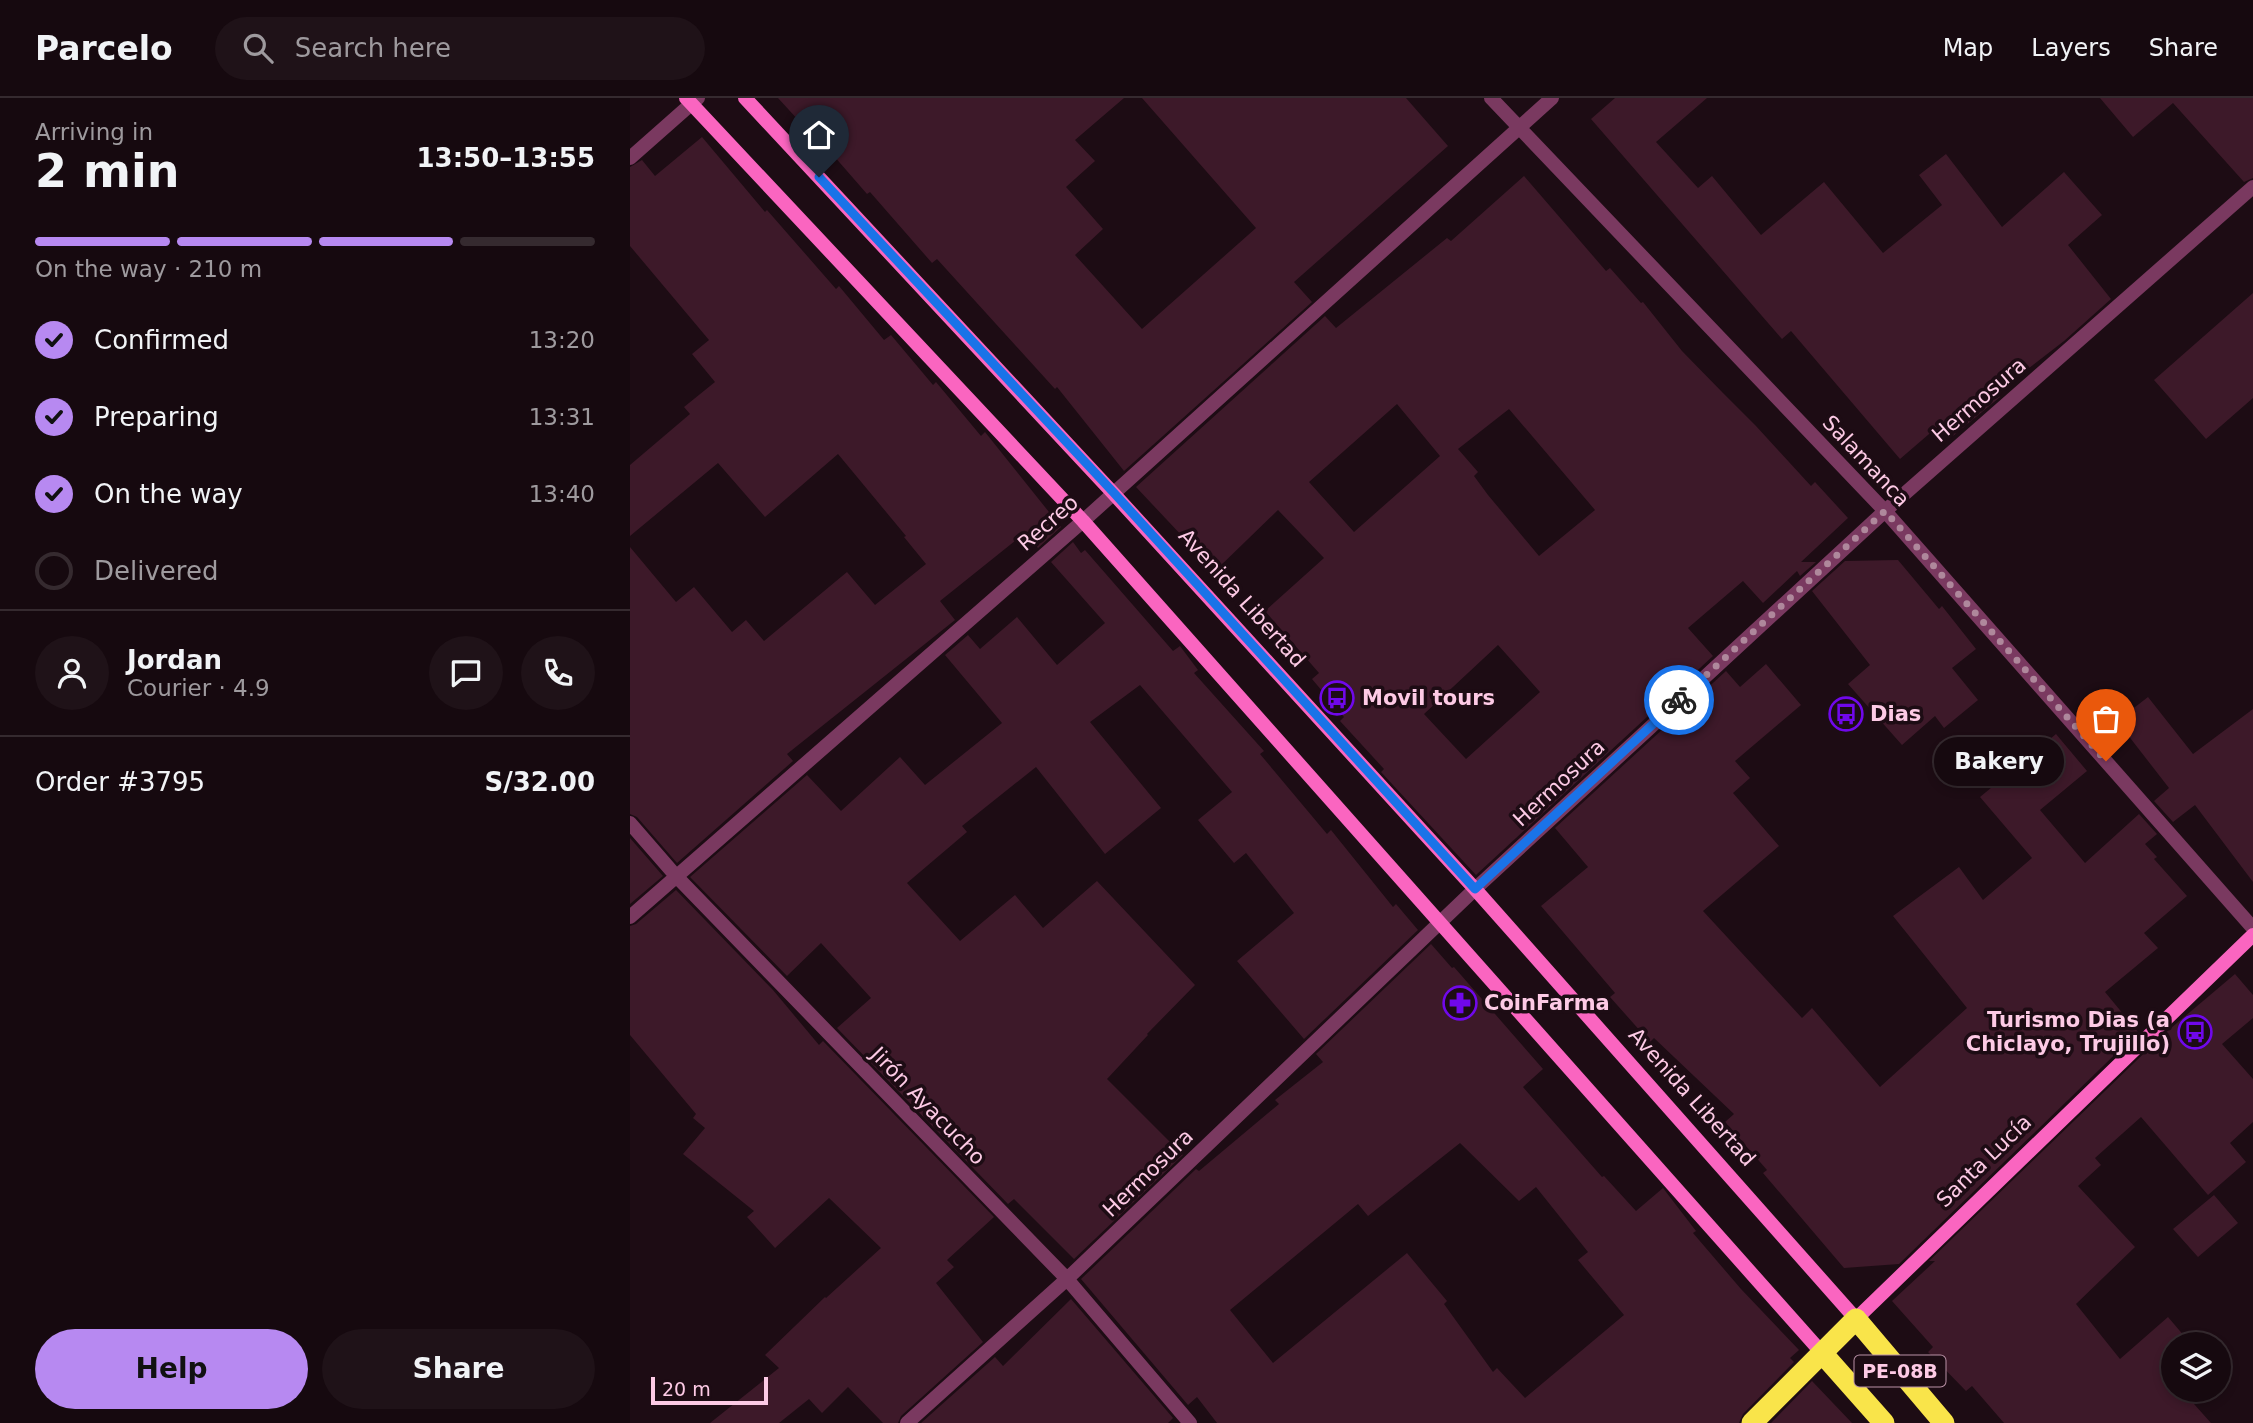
<!DOCTYPE html>
<meta charset="utf-8">
<style>
body{margin:0;font-family:"DejaVu Sans",sans-serif;background:#1f1218;color:#f1f3f6;height:100vh;display:flex;flex-direction:column;font-size:26px;white-space:nowrap}
*{box-sizing:border-box;margin:0}
p{font-size:23px;color:#9e9a9e}
.icon{flex:none;width:38px;height:38px;fill:none;stroke:currentColor;stroke-width:2;stroke-linecap:round;stroke-linejoin:round}
.map{position:relative;flex:1;overflow:hidden}
.side{display:flex;flex-direction:column;background:#16090f;width:630px}
.side>*{flex:none}
.fabs{position:absolute;left:1531px;top:1234px;display:grid;gap:14px}
.fabs a{display:grid;place-items:center;width:70px;height:70px;border-radius:50%;background:#16090f;box-shadow:0 4px 10px #0003,0 0 0 2px #352a2f;font-size:35px}
.scale{position:absolute;left:21px;bottom:18px;width:117px;box-sizing:border-box;padding-left:7px;border:4px solid #fdcae5;border-top:0;font-size:19px;line-height:24px;white-space:nowrap;color:#fdcae5;-webkit-text-stroke:5px #1d0c14;paint-order:stroke}
.pin{position:absolute;display:grid;place-items:center;width:60px;height:60px;color:#fff;margin:-72px -30px;border-radius:50% 50% 50% 0;rotate:-45deg;box-shadow:0 0 7px #0007}
.pin .icon{rotate:45deg}
.courier{position:absolute;display:grid;place-items:center;width:70px;height:70px;margin:-35px;border:5px solid #1a73e8;border-radius:50%;background:#fff;color:#222;box-shadow:0 2px 9px #0007}
.bubble{position:absolute;height:49px;border-radius:24px;background:#16090f;box-shadow:0 4px 10px #0003,0 0 0 2px #352a2f;font-size:23px;font-weight:700;line-height:49px;text-align:center}
.head em{font-style:normal;font-weight:700}
.head div{display:flex;flex-direction:column-reverse}
.head{display:flex;align-items:center;justify-content:space-between;height:119px;padding:0 35px}
h1{font-size:46px;font-weight:700;line-height:52px}
.bar{display:grid;grid-template-columns:repeat(4,1fr);gap:10px 7px;align-content:center;height:84px;padding:0 35px}
.bar i{height:9px;border-radius:5px;background:#352a2f}
.bar .active{background:#b789f1}
.bar p{grid-column:span 4}
.line{display:flex;align-items:center;gap:18px;padding:0 35px;border-top:2px solid #352a2f}
.line div{flex:1}
.round{display:grid;place-items:center;flex:none;width:74px;height:74px;border-radius:37px;background:#1f1218}
ol{padding:0 35px;list-style:none}
li{display:flex;align-items:center;gap:21px;height:77px}
li p{margin-inline-start:auto}
li .icon{padding:7px;border-radius:50%;background:#b789f1;color:#111;stroke-width:4}
li:last-child{color:#9e9a9e}
li i{width:38px;height:38px;border:4px solid #352a2f;border-radius:50%}
.primary-button{display:flex;gap:14px;margin-top:auto;padding:14px 35px}
.primary-button a{flex:1;height:80px;border-radius:42px;background:#b789f1;color:#111;font-size:28px;font-weight:700;line-height:80px;text-align:center}
.primary-button a+a{background:#1f1218;color:#f1f3f6}
header{display:flex;align-items:center;gap:42px;box-sizing:border-box;height:98px;padding:0 35px;background:#16090f;border-bottom:2px solid #352a2f}
header strong{font-size:33px}
nav{display:flex;gap:38px;margin-inline-start:auto;font-size:24px}
.search{width:490px;height:63px;background:#1f1218;display:flex;align-items:center;gap:18px;box-sizing:border-box;padding:0 24px;border-radius:38px;color:#9e9a9e;font-size:26px}
main{display:flex;flex:1;min-height:0}
.map>svg:first-child{display:block}
.building{fill:#3d1929;fill-rule:evenodd}
.lines{fill:none;stroke-linecap:round;stroke-linejoin:round}
.street{stroke:#7a3960;stroke-width:14}
.secondary{stroke:#fa65c0;stroke-width:14}
.highway{stroke:#f9e44a;stroke-width:21}
.done{stroke:#af889c;stroke-width:7;stroke-dasharray:0 12.6}
.route{stroke:#1a73e8;stroke-width:9}
.labels{text-anchor:middle;stroke-width:7;stroke-linejoin:round;paint-order:stroke}
.shield{fill:#1d0c14;stroke:#ba91a6;stroke-width:2}
.shield-label{font-size:19px;font-weight:bold;fill:#fdcae5}
.street-label{font-size:21px;fill:#fdcae5;stroke:#1d0c14}
.poi-label{font-size:21px;font-weight:bold;fill:#fdcae5;stroke:#1d0c14;text-anchor:start}
</style>
<header>
<strong>Parcelo</strong>
<div class="search"><svg class="icon" aria-label="search" viewBox="0 0 24 24"><circle cx="10" cy="10" r="6"/><path d="M15 15l6 6"/></svg>Search here</div>
<nav><a>Map</a><a>Layers</a><a>Share</a></nav>
</header>
<main>
<section class="side">
<div class="head"><div><h1>2 min</h1><p>Arriving in</p></div><em>13:50–13:55</em></div>
<div class="bar"><i class="active"></i><i class="active"></i><i class="active"></i><i></i><p>On the way · 210 m</p></div>
<ol>
<li><svg class="icon" aria-label="check" viewBox="0 0 24 24"><path d="M5 12l5 5 9-10"/></svg>Confirmed<p>13:20</p></li>
<li><svg class="icon" aria-label="check" viewBox="0 0 24 24"><path d="M5 12l5 5 9-10"/></svg>Preparing<p>13:31</p></li>
<li><svg class="icon" aria-label="check" viewBox="0 0 24 24"><path d="M5 12l5 5 9-10"/></svg>On the way<p>13:40</p></li>
<li><i></i>Delivered</li>
</ol>
<div class="line" style="height:126px"><a class="round"><svg class="icon" aria-label="person" viewBox="0 0 24 24"><circle cx="12" cy="8" r="4"/><path d="M4 21q1-7 8-7t8 7"/></svg></a><div><b>Jordan</b><p>Courier · 4.9</p></div><a class="round"><svg class="icon" aria-label="chat" viewBox="0 0 24 24"><path d="M4 5h16v11H9l-5 4z"/></svg></a><a class="round"><svg class="icon" aria-label="phone" viewBox="0 0 24 24"><path d="M5 4h4l2 5-3 2q2 4 5 5l2-3 5 2v4C11 20 4 13 5 4z"/></svg></a></div>
<div class="line" style="height:91px"><div>Order #3795</div><b>S/32.00</b></div>
<div class="primary-button"><a>Help</a><a>Share</a></div>
</section>
<div class="map">
<svg width="1623" height="1325" viewBox="0 0 1623 1325">
<rect width="100%" height="100%" fill="#1d0c14"/>
<path class="building" d="M148 0H494L445 42 465 63 436 89 473 131 445 157 512 231 626 130 512 0H776L818 48 664 184 682 204 494 373 427 289 425 291 307 161 302 165 240 94 237 96 183 34 181 36Z
M985 0H1077L1026 44 1068 90 1082 78 1131 137 1194 84 1253 155 1312 107 1289 77 1316 56 1372 129 1434 74 1472 117 1438 147 1481 201 1434 243 1367 295 1370 299 1323 338 1313 324 1270 361 1161 233 1152 241 961 21Z
M1470 0H1623V80L1614 84 1543 5 1503 39Z
M72 39 135 114 137 112 206 191 209 188 254 242 261 237 303 287 306 284 351 338 355 334 431 429 408 450 395 435 310 503 325 522 157 656 163 663 47 765 7 719 0 716V449L46 504 64 489 102 534 116 522 134 543 217 474 245 507 296 466 274 439 276 438 208 356 135 419 88 365 0 438V367L60 316 54 309 85 284 62 256 79 242 0 148V69L12 62 25 78Z
M894 78 976 173 980 170 1011 205 1013 204 1052 253 1093 295 1126 328 1181 388 1185 384 1218 420 1171 464H1186L1170 478 1167 473 1133 505 1113 483 1058 530 1083 558 846 777 751 674 754 671 710 623 714 619 682 581 689 575 635 513 694 460 648 412 585 473 506 389 695 218 706 230 817 140 821 143ZM767 306 810 358 724 434 679 384ZM879 311 965 412 909 458 858 397 844 378 848 374 828 351ZM868 547 910 594 836 661 794 616Z
M1623 195V300L1576 341 1524 282Z
M443 444 451 455 455 452 543 553 550 548 568 572 564 575 634 653 630 656 697 736 701 732 763 809 766 806 788 832 674 941 607 863 664 815 616 755 604 765 568 722 602 694 510 587 460 624 531 710 475 756 406 669 332 728 337 734 277 785 330 843 385 797 413 830 467 783 565 887 517 936 518 937 477 981 553 1057 444 1161 384 1101 378 1106 207 930 241 900 191 845 157 878 60 779 177 677 211 713 270 659 295 687 372 625 315 557 338 537 350 551 387 519 427 567 475 525 421 464Z
M1268 462 1309 511 1312 508 1346 551 1322 570 1348 602 1314 630 1305 618 1272 647 1218 586 1240 567 1182 493 1215 463Z
M1136 566 1171 607 1105 663 1120 680 1103 695 1149 748 1073 813 1172 920 1182 910 1250 989 1337 910 1263 818 1329 769 1353 802 1402 760 1350 699 1426 636 1457 673 1410 712 1455 765 1509 716 1527 736 1515 746 1527 759 1524 761 1557 798 1514 835 1528 850 1475 894 1508 934 1269 1166 1214 1170 1133 1075 1137 1072 1095 1024 1104 1016 1024 940 1020 944 980 899 985 895 911 808 958 769 925 730 1096 573 1110 589Z
M1518 599 1563 656 1623 611V784L1565 707 1543 724 1524 703 1539 690 1487 623Z
M0 740 33 778 0 806Z
M46 792 143 892 189 947 193 943 364 1119 317 1162 324 1169 306 1185 353 1244 271 1318 268 1325H253L218 1289 192 1315 179 1301 149 1325H80L149 1270 135 1257 195 1199 196 1200 251 1150 199 1100 145 1150 117 1119 124 1113 53 1056 75 1030 63 1020 66 1016 0 937V828L6 826Z
M801 846 822 870 824 869 913 971 893 989 972 1079 974 1078 1006 1113 1033 1090 1066 1133 1063 1135 1111 1191 1169 1252 1160 1260 1164 1264 1113 1316 1109 1325H587L567 1299 558 1307 451 1181 566 1071 569 1073 649 1006 645 1002 693 964 686 956ZM830 1045 889 1103 906 1089 958 1154 948 1162 994 1217 895 1300 867 1270 863 1274 814 1206 817 1203 777 1155 643 1265 600 1212 728 1106 738 1118Z
M1605 876 1623 897V920L1592 946 1623 981V1024L1600 1045 1616 1064 1578 1097 1511 1019 1465 1060 1471 1067 1448 1088 1505 1149 1446 1206 1490 1261 1538 1219 1561 1246H1544V1292H1580L1564 1306 1581 1325H1374L1342 1288 1336 1293 1298 1254 1303 1249 1262 1203 1305 1163H1299L1534 936Z
M1584 1097 1608 1125 1568 1159 1543 1131Z
M441 1201 543 1320 538 1325H291L365 1259 373 1268Z
M1182 1283 1222 1325H1141Z"/>
<g class="lines">
<path class="street" d="M861 0 1255 413 1623 830
M0 60 68 0
M0 725 46 778 437 1181 560 1325
M0 819 453 423 922 0
M277 1325 437 1181 845 791 1255 413 1623 89"/>
<path class="secondary" d="M56 0 453 423 1193 1256
M115 0 483 395 845 791 1226 1221 1623 837"/>
<path class="highway" d="M1193 1256 1254 1325
M1122 1325 1226 1221 1314 1325"/>
</g>
<g class="lines">
<path class="done" d="M1049 602 1255 413 1476 663"/>
<path class="route" d="M189 79 484 395 845 791 1049 602"/>
</g>
<defs>
<symbol id="bus-ring" viewBox="-11 -11 22 22"><circle r="9.5" fill="#1d0c14" stroke="#7008eb" stroke-width="1.5"/><path d="M-5-6H5V4H4V6H2V4H-2V6H-4V4H-5ZM-3.5-4V0h7V-4ZM-3.5 1.2v1.5H-2V1.2ZM2 1.2v1.5H3.5V1.2Z" fill="#7008eb"/></symbol>
<symbol id="pharmacy-ring" viewBox="-11 -11 22 22"><circle r="9.5" fill="#1d0c14" stroke="#7008eb" stroke-width="1.5"/><path d="M-2-6h4v4h4v4h-4v4h-4v-4h-4v-4h4Z" fill="#7008eb"/></symbol>
</defs>
<g fill-rule="evenodd">
<use href="#bus-ring" x="688" y="581" width="38" height="38"/>
<use href="#bus-ring" x="1197" y="597" width="38" height="38"/>
<use href="#pharmacy-ring" x="811" y="886" width="38" height="38"/>
<use href="#bus-ring" x="1546" y="915" width="38" height="38"/>
</g>
<g class="labels">
<rect class="shield" x="1224.5" y="1257.5" width="91" height="31" rx="5"/>
<g class="shield-label">
<text x="1270" y="1280">PE-08B</text>
</g>
<g class="street-label">
<text transform="translate(1349 302) rotate(-41)" y="7">Hermosura</text>
<text transform="translate(1236 363) rotate(47)" y="7">Salamanca</text>
<text transform="translate(418 425) rotate(-41)" y="7">Recreo</text>
<text transform="translate(612 500) rotate(48)" y="7">Avenida Libertad</text>
<text transform="translate(929 685) rotate(-43)" y="7">Hermosura</text>
<text transform="translate(1062 999) rotate(48)" y="7">Avenida Libertad</text>
<text transform="translate(298 1008) rotate(46)" y="7">Jirón Ayacucho</text>
<text transform="translate(1354 1063) rotate(-44)" y="7">Santa Lucía</text>
<text transform="translate(518 1075) rotate(-44)" y="7">Hermosura</text>
</g>
<g class="poi-label">
<text x="732" y="607">Movil tours</text>
<text x="1240" y="623">Dias</text>
<text x="854" y="912">CoinFarma</text>
<text x="1540" y="929" text-anchor="end">Turismo Dias (a<tspan x="1540" dy="24">Chiclayo, Trujillo)</tspan></text>
</g>
</g>
</svg>
<div class="fabs">
<a><svg class="icon" aria-label="layers" viewBox="0 0 24 24"><path d="M12 4l9 5-9 5-9-5zM3 14l9 5 9-5"/></svg></a>
</div>
<div class="scale">20 m</div>
<div class="pin" style="left:1476px;top:663px;background:#ea580c"><svg class="icon" aria-label="bag" viewBox="0 0 24 24"><path d="M5 8h14l-1 12H6zM9 8a3 3 0 0 1 6 0"/></svg></div>
<div class="pin" style="left:189px;top:79px;background:#1f2937"><svg class="icon" aria-label="home" viewBox="0 0 24 24"><path d="M3 11l9-7 9 7M6 9v11h12V9"/></svg></div>
<div class="courier" style="left:1049px;top:602px"><svg class="icon" aria-label="bike" viewBox="0 0 24 24"><circle cx="6" cy="16" r="4"/><circle cx="18" cy="16" r="4"/><path d="M6 16l4-8h5l3 8M10 8l3 8H6M13 5h3"/></svg></div>
<div class="bubble" style="left:1304px;top:639px;width:130px">Bakery</div>
</div>
</main>
